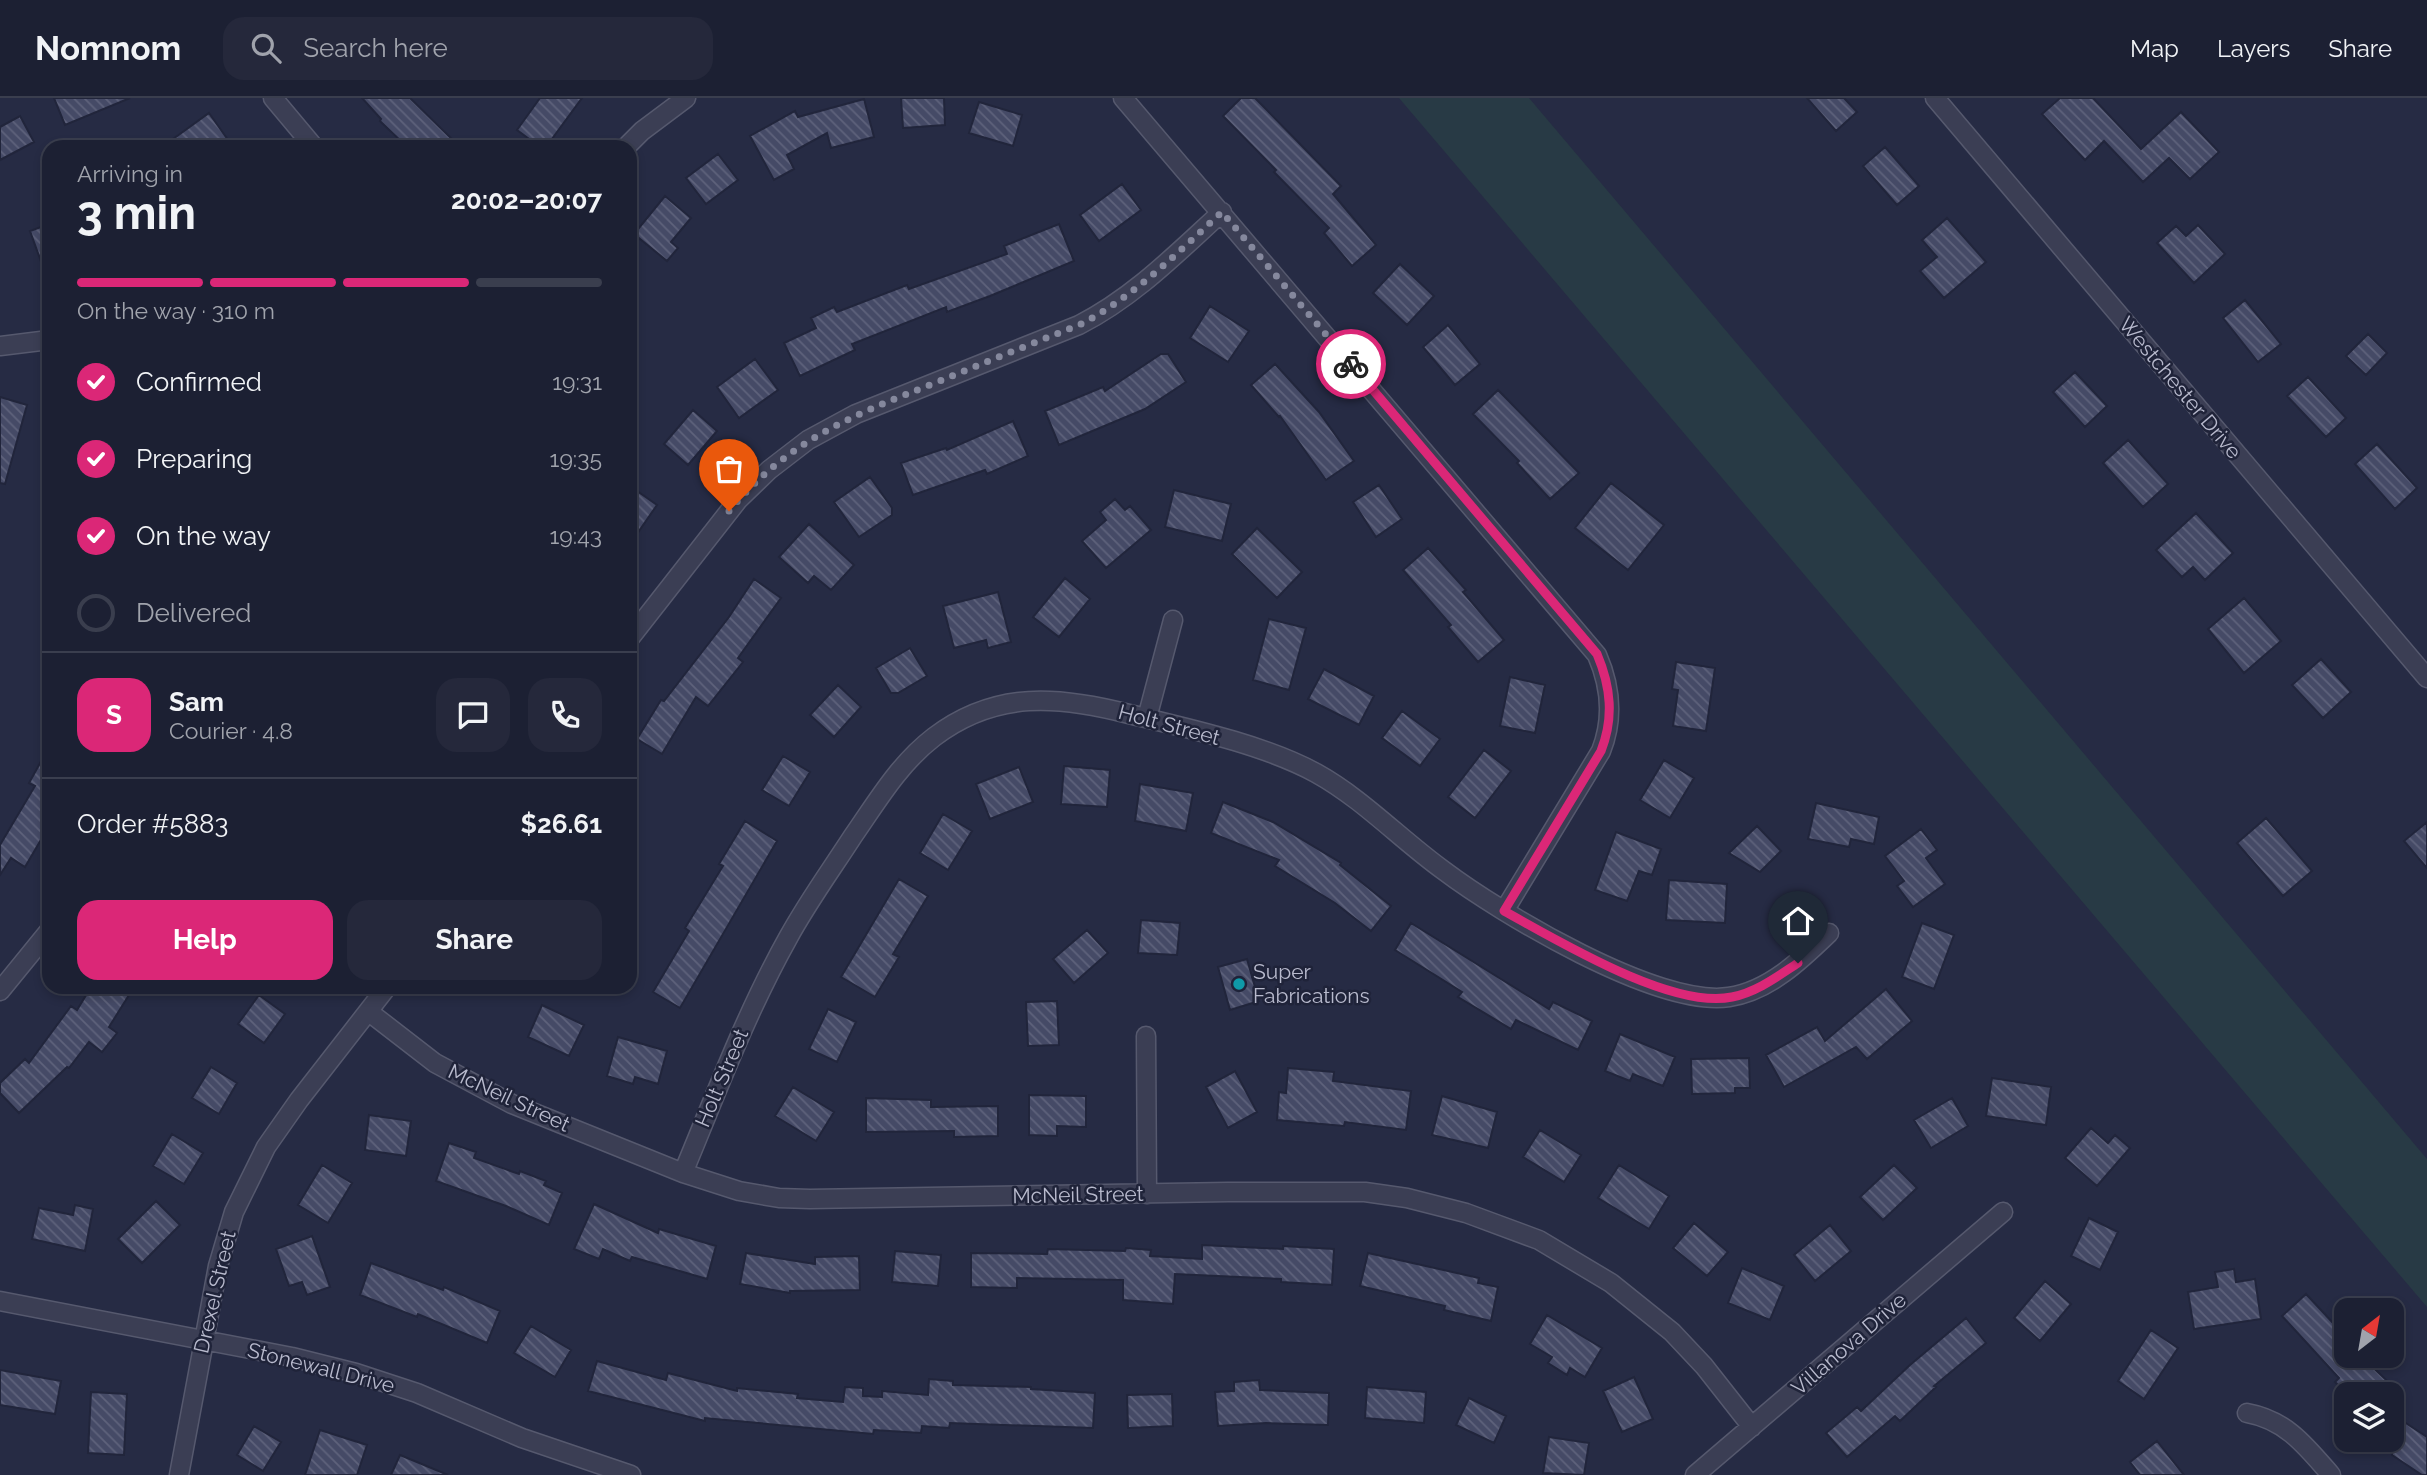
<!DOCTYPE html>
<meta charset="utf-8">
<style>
body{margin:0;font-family:Raleway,sans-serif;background:#25283b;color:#f1f3f6;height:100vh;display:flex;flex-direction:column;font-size:26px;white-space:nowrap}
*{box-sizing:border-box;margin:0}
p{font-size:23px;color:#a0a3ac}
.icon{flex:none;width:38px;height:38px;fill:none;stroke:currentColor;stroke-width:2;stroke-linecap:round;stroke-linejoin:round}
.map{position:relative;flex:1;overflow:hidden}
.details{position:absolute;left:42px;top:42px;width:595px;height:854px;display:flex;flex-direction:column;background:#1c2033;border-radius:21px;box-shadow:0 4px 10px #0003,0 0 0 2px #3a3e4e}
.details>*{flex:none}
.needle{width:46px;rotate:31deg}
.buttons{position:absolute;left:2334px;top:1200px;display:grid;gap:14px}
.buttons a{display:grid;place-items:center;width:70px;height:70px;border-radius:14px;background:#1c2033;box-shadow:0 4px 10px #0003,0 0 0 2px #3a3e4e;font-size:35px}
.pin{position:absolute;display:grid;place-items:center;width:60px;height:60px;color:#fff;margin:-72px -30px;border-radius:50% 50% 50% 0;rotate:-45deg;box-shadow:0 0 7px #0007}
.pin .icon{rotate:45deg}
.courier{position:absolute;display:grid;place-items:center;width:70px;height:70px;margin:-35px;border:5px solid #db2777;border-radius:50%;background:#fff;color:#222;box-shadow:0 2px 9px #0007}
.headline em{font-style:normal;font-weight:700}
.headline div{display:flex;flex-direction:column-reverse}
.headline{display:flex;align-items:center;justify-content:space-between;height:119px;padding:0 35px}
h1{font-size:46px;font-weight:700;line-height:52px}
.bar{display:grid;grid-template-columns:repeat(4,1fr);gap:10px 7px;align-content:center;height:84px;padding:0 35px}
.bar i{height:9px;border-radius:5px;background:#3a3e4e}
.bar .on{background:#db2777}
.bar p{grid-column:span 4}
.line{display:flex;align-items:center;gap:18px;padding:0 35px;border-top:2px solid #3a3e4e}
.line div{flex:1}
.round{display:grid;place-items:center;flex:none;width:74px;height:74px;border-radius:21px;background:#25283b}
ol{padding:0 35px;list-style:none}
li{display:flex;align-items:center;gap:21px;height:77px}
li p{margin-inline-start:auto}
li .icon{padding:7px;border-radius:50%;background:#db2777;color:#fff;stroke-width:4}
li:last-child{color:#a0a3ac}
li i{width:38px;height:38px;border:4px solid #3a3e4e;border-radius:50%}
.primary-button{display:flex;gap:14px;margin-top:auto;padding:14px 35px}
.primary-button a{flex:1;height:80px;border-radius:21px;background:#db2777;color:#fff;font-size:28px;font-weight:700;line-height:80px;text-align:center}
.primary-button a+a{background:#25283b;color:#f1f3f6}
header{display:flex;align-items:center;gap:42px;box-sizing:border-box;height:98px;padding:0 35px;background:#1c2033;border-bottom:2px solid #3a3e4e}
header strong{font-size:33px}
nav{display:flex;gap:38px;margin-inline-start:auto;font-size:24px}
.search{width:490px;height:63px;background:#25283b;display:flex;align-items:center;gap:18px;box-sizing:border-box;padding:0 24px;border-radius:21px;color:#a0a3ac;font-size:26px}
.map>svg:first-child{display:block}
.green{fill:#283a45}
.building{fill:url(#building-back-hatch);stroke:#21253b;stroke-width:2}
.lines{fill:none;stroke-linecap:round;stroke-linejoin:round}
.minor-casing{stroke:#56596e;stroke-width:21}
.minor{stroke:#3b3e54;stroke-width:18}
.done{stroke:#85889d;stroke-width:7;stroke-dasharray:0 12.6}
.route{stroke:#db2777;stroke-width:9}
.culture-dot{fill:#0f9aa8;stroke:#1f2339;stroke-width:2.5}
.labels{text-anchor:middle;stroke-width:5;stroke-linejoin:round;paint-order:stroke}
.street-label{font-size:21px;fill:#b8bacd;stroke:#1f2339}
.poi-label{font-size:21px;fill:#b8bacd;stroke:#1f2339;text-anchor:start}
</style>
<header>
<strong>Nomnom</strong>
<div class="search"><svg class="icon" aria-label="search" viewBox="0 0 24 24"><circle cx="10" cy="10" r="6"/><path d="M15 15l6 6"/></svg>Search here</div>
<nav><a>Map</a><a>Layers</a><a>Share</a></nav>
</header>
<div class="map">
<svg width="2427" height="1377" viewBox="0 0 2427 1377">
<defs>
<pattern id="building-back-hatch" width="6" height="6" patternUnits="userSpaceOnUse" patternTransform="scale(1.75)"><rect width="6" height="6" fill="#454a66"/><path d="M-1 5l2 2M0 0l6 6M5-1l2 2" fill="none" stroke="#5e627b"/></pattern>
</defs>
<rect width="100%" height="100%" fill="#262b44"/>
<path class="green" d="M1399 0H1529L2427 1061V1209Z"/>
<path class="building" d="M54 0H130L65 27Z
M362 0H410L460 49H407L380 23 381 21Z
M540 0H582L546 49H540L517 32Z
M901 0H944L945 27 903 30Z
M1241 0H1255L1341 88 1333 96 1376 147 1352 168 1324 135 1329 130 1274 74 1276 72 1223 18Z
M1807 0H1844L1857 14 1836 33Z
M2060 0H2093L2141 51 2181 14 2219 54 2190 81 2169 60 2143 84 2104 43 2085 62 2042 16Z
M864 1 874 39 831 50 827 35 787 57 794 71 774 82 750 38 795 13 798 19Z
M979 4 1022 17 1013 48 969 35Z
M209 15 233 49H162Z
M20 18 34 44 0 62V29Z
M1885 49 1919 88 1897 107 1863 68Z
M718 56 738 82 706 106 686 80Z
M1122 86 1141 112 1099 143 1080 117Z
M665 98 691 120 671 144 678 150 667 163 634 136Z
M1947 120 1986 164 1944 200 1920 173 1937 159 1922 142Z
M49 126V179L47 180 30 133Z
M1059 126 1074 163 990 198 947 214 946 209 852 246 855 252 800 278 784 245 816 230 811 220 834 209 837 214 907 187 909 191 1007 156 1004 148Z
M2198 127 2225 156 2194 185 2157 145 2176 128 2186 138Z
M1400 166 1434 198 1407 227 1373 195Z
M2245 202 2281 246 2258 264 2223 220Z
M1210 208 1249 233 1228 264 1190 240Z
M1448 227 1480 266 1455 287 1423 249Z
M2368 236 2387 255 2366 277 2346 258Z
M1161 256H1168L1186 284 1145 311 1059 347 1045 313 1103 289 1105 293Z
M755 261 778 292 739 320 717 289Z
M1275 266 1319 314 1354 363 1326 382 1280 318 1279 319 1251 287Z
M2075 274 2107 308 2085 329 2053 294Z
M2308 279 2346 320 2326 339 2287 298Z
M1498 292 1579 375 1550 401 1517 365 1519 363 1473 316Z
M0 299 27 307 5 386 0 385Z
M693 312 717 333 688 367 664 346Z
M1013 323 1028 358 987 376 985 372 913 397 901 365 946 350 947 352Z
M2128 342 2168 386 2143 409 2103 365Z
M2377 346 2417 390 2395 411 2355 366Z
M870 379 892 410V417L859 439 834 404Z
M1611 385 1664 427 1628 472 1575 430Z
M1379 387 1402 421 1376 439 1353 404Z
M630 388 657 407 630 446Z
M1174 392 1231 406 1222 443 1165 429Z
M1115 401 1125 412 1130 408 1151 432 1106 470 1082 443 1106 422 1100 414Z
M2196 415 2233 455 2205 482 2193 469 2182 479 2156 452Z
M809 426 854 467 831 492 814 478 808 485 779 459Z
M1257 430 1302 474 1277 500 1232 456Z
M1428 450 1466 492 1463 494 1504 542 1478 564 1448 529 1451 527 1403 472Z
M1065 480 1090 501 1059 539 1033 519Z
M754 481 781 500 738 560 743 564 708 608 696 599 662 656 637 641 661 602 664 603 729 519Z
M998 494 1011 544 988 550 986 542 954 550 943 508Z
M2244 500 2281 543 2244 575 2208 531Z
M1269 521 1306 530 1289 592 1253 582Z
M910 550 927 578 898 595H891L876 570Z
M2321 561 2351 594 2323 620 2292 587Z
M1676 564 1715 570 1706 633 1673 628 1678 592 1672 591Z
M1324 571 1374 598 1359 627 1308 601Z
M1510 579 1545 587 1535 635 1500 628Z
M838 587 861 609 834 639 810 617Z
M1402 613 1440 641 1420 668 1382 640Z
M49 649V728L25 769 11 760 0 777V747L35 688 29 685Z
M1484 652 1511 673 1475 720 1448 699Z
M783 658 810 674 789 708 762 692Z
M1664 662 1694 680 1670 720 1640 702Z
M1064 668 1110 672 1107 709 1061 706Z
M1019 669 1033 704 990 721 976 686Z
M1140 686 1193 695 1186 733 1135 723Z
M1223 704 1273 724 1341 765 1340 767 1391 808 1371 833 1335 805 1275 768 1279 762 1211 735Z
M1816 705 1879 719 1874 746 1851 741 1849 749 1808 741Z
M943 716 972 733 948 772 920 755Z
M2266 720 2312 773 2283 798 2237 745Z
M745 723 777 743 680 910 653 894 689 833 685 830 723 768 719 766Z
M2427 724V770L2404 743Z
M1757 728 1781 753 1760 774 1729 755Z
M1921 731 1937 752 1926 760 1945 786 1913 809 1897 788 1904 783 1885 758Z
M1616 734 1661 751 1652 777 1639 773 1627 803 1595 792Z
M899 781 928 798 893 856 899 859 875 899 841 879Z
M1669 782 1727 786 1725 825 1666 822Z
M1141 822 1180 825 1177 857 1138 855Z
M1411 825 1549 911 1553 904 1592 923 1578 952 1516 922 1511 931 1458 899 1462 894 1395 852Z
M1922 825 1954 837 1934 891 1902 879Z
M1087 832 1108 855 1074 885 1053 861Z
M1247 861 1259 903 1230 912 1218 869Z
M91 889H134L109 929 117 935 102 954 89 944 69 970 67 969 19 1015 0 995V985L25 961 29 965 71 908 77 912Z
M1886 891 1912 923 1867 961 1856 949 1784 989 1766 957 1817 929 1825 943Z
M259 897 285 916 264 945 238 926Z
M1057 903 1059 947 1028 948 1026 904Z
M542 907 584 927 569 958 528 939Z
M828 911 856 924 837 964 809 951Z
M1620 936 1675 959 1663 988 1633 976 1630 983 1605 973Z
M618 939 667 953 658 986 635 979 633 986 607 978Z
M1749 960 1750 990H1735V995L1692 996 1691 961Z
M211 969 237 985 219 1016 192 1000Z
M1288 970 1334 974 1333 983 1411 993 1406 1032 1345 1024 1344 1028 1277 1022 1279 994 1286 995Z
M1235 973 1257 1014 1228 1030 1206 989Z
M1992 980 2051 989 2046 1027 1986 1018Z
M793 989 834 1014 816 1043 775 1018Z
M1029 997 1086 998V1029L1057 1028V1038L1029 1037Z
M1442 998 1497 1014 1488 1050 1432 1037Z
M866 1000 931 1002V1009L998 1008V1038L954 1039V1033L866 1034Z
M1952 1000 1968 1028 1931 1050 1914 1022Z
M369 1017 411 1023 406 1058 365 1052Z
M2091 1030 2108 1045 2115 1037 2130 1050 2097 1088 2065 1060Z
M1540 1032 1581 1057 1564 1084 1523 1059Z
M172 1036 203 1055 184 1086 153 1068Z
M449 1045 476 1054 474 1060 519 1076 520 1073 546 1083 544 1087 562 1095 549 1127 506 1108 436 1083Z
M322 1067 352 1085 328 1125 298 1107Z
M1619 1067 1669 1098 1649 1131 1598 1100Z
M1894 1067 1917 1090 1883 1122 1860 1099Z
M156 1103 180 1127 142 1165 118 1141Z
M594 1106 658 1135 659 1131 716 1148 707 1181 632 1159 630 1163 603 1151 599 1161 574 1151Z
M75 1107 93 1111 85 1153 32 1141 39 1110 73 1117Z
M2089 1120 2118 1134 2100 1172 2071 1158Z
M1694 1125 1728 1154 1707 1178 1673 1150Z
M1830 1127 1851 1153 1815 1183 1794 1157Z
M312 1138 330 1189 307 1197 302 1184 289 1188 276 1151Z
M1202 1147 1283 1151V1148L1334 1151 1332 1187 1281 1184V1181L1175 1176 1173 1206 1123 1202V1182L1017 1180V1190L971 1189V1155L1047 1156 1048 1151 1125 1153 1126 1150 1151 1152 1150 1158 1202 1161Z
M895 1153 941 1157 938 1188 892 1184Z
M746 1155 815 1166V1159L859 1158 860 1192 790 1193V1195L740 1186Z
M1368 1155 1479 1180 1478 1185 1498 1189 1491 1223 1444 1212 1445 1208 1360 1188Z
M371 1165 443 1192 444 1189 500 1213 487 1245 418 1216 417 1219 360 1197Z
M1742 1170 1784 1188 1770 1222 1728 1205Z
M2234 1171 2236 1184 2255 1181 2261 1221 2194 1231 2188 1194 2218 1189 2215 1174Z
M2045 1183 2071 1206 2040 1243 2014 1220Z
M2306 1196 2347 1240V1258H2361L2402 1297H2348L2335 1284 2339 1280 2282 1218Z
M1547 1217 1602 1250 1585 1279 1570 1270 1567 1277 1548 1265 1552 1259 1530 1246Z
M1966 1220 1986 1245 1934 1288 1936 1289 1900 1323 1895 1318 1847 1359 1826 1335 1857 1309 1861 1313 1910 1267Z
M531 1228 571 1252 555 1279 514 1255Z
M2151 1232 2178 1250 2144 1301 2118 1283Z
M597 1263 666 1282 668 1275 737 1293V1290L798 1296 797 1300 843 1304 845 1289 863 1290V1298L882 1299V1293L928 1297 929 1281 953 1283V1287L1031 1289V1291L1095 1295 1093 1330 950 1325 949 1330 922 1328 921 1335 874 1332 873 1336 705 1320V1323L588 1293Z
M0 1272 61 1283 55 1316 0 1307Z
M1634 1279 1653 1321 1622 1334 1603 1293Z
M1259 1282 1260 1292 1329 1295 1328 1327 1266 1325 1218 1328 1215 1294 1234 1293V1284Z
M1367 1289 1426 1294 1424 1325 1365 1320Z
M91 1294 127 1296 124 1357 88 1355Z
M1172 1296 1173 1328 1128 1330 1127 1297Z
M1469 1300 1506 1318 1494 1345 1456 1327Z
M2392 1316 2427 1339V1377H2422L2392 1357Z
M254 1328 281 1344 263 1373 237 1357Z
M320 1332 367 1347 357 1377H305Z
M1549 1339 1589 1345 1584 1377 1543 1375Z
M2157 1343 2184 1377H2140L2130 1364Z
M400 1357 448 1377H391Z"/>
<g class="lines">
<defs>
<path id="minor" d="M273 0 314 49
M1123 0 1597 557C1611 589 1614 620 1601 653L1504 813
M1935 0 2427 580
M626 49 642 33 686 0
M0 248 49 242
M630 540 738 402 769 372 808 342 856 316 1079 227C1134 199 1177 155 1222 114
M1147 620 1173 522
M0 893 49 833
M369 914 435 965 512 1006 683 1075 739 1093 779 1100 810 1101 1228 1094H1365L1407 1100 1466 1115 1539 1142 1611 1185 1672 1234 1704 1268 1752 1329
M1146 938 1147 1096
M683 1075C716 996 746 915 788 840 807 805 831 772 853 738 878 702 899 666 934 639 996 592 1059 598 1129 616 1187 630 1265 647 1316 675 1363 701 1400 741 1443 772 1500 815 1658 910 1729 899 1769 893 1801 862 1829 835
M0 1203 292 1259 356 1275 417 1295 522 1340 631 1377
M2247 1315C2286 1322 2306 1348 2331 1377
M179 1377 218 1168 234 1114 266 1049 299 1002 387 889
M1695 1377 2003 1114"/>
</defs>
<use href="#minor" class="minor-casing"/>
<use href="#minor" class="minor"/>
</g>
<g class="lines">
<path class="done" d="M729 413C787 343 853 317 935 285 983 265 1031 246 1079 227 1134 199 1177 155 1222 114L1351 266"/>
<path class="route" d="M1351 266 1597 556C1611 589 1614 620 1601 653L1504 813C1557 842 1672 912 1732 899 1757 894 1778 878 1798 865"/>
</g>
<circle class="culture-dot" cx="1239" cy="886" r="7"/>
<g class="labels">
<g class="street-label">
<text transform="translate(2180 290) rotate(50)" y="7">Westchester Drive</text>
<text transform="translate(1169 627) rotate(15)" y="7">Holt Street</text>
<text transform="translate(722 980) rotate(-67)" y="7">Holt Street</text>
<text transform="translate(509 1000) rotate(25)" y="7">McNeil Street</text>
<text transform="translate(1078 1097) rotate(-1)" y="7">McNeil Street</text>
<text transform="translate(215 1194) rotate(-77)" y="7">Drexel Street</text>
<text transform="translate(1849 1246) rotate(-41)" y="7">Villanova Drive</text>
<text transform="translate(321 1270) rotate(14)" y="7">Stonewall Drive</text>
</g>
<g class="poi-label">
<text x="1253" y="881">Super<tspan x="1253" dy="24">Fabrications</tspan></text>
</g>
</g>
</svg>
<div class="buttons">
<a><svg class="needle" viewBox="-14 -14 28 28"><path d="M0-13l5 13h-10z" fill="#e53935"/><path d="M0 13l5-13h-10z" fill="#a0a3ac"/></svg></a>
<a><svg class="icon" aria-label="layers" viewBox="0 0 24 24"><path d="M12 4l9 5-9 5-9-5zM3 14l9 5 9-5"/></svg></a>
</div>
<div class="pin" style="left:729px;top:413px;background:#ea580c"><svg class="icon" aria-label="bag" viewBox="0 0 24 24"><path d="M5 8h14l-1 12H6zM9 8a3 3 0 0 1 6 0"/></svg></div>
<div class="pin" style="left:1798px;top:865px;background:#1f2937"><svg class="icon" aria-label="home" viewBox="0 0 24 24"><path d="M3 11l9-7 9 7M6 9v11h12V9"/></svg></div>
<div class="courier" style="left:1351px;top:266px"><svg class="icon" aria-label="bike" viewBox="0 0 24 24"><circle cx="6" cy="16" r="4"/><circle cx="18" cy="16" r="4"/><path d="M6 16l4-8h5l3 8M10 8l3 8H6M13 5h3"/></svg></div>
<section class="details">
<div class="headline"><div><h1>3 min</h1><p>Arriving in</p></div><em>20:02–20:07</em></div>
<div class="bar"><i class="on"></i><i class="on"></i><i class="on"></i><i></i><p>On the way · 310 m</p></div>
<ol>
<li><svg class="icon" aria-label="check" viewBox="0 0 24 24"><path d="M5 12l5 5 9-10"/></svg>Confirmed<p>19:31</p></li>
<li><svg class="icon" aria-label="check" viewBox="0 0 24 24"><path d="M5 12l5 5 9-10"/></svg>Preparing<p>19:35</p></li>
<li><svg class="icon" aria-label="check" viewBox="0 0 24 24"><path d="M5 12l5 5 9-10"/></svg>On the way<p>19:43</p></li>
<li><i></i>Delivered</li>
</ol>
<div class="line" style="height:126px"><b class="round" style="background:#db2777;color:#fff">S</b><div><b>Sam</b><p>Courier · 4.8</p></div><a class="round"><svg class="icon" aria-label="chat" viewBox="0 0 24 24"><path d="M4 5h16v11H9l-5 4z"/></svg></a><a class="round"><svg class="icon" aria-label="phone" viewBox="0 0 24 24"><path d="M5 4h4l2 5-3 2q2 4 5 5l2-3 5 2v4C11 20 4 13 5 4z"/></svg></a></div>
<div class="line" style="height:91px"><div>Order #5883</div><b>$26.61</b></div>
<div class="primary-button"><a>Help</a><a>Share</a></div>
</section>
</div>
